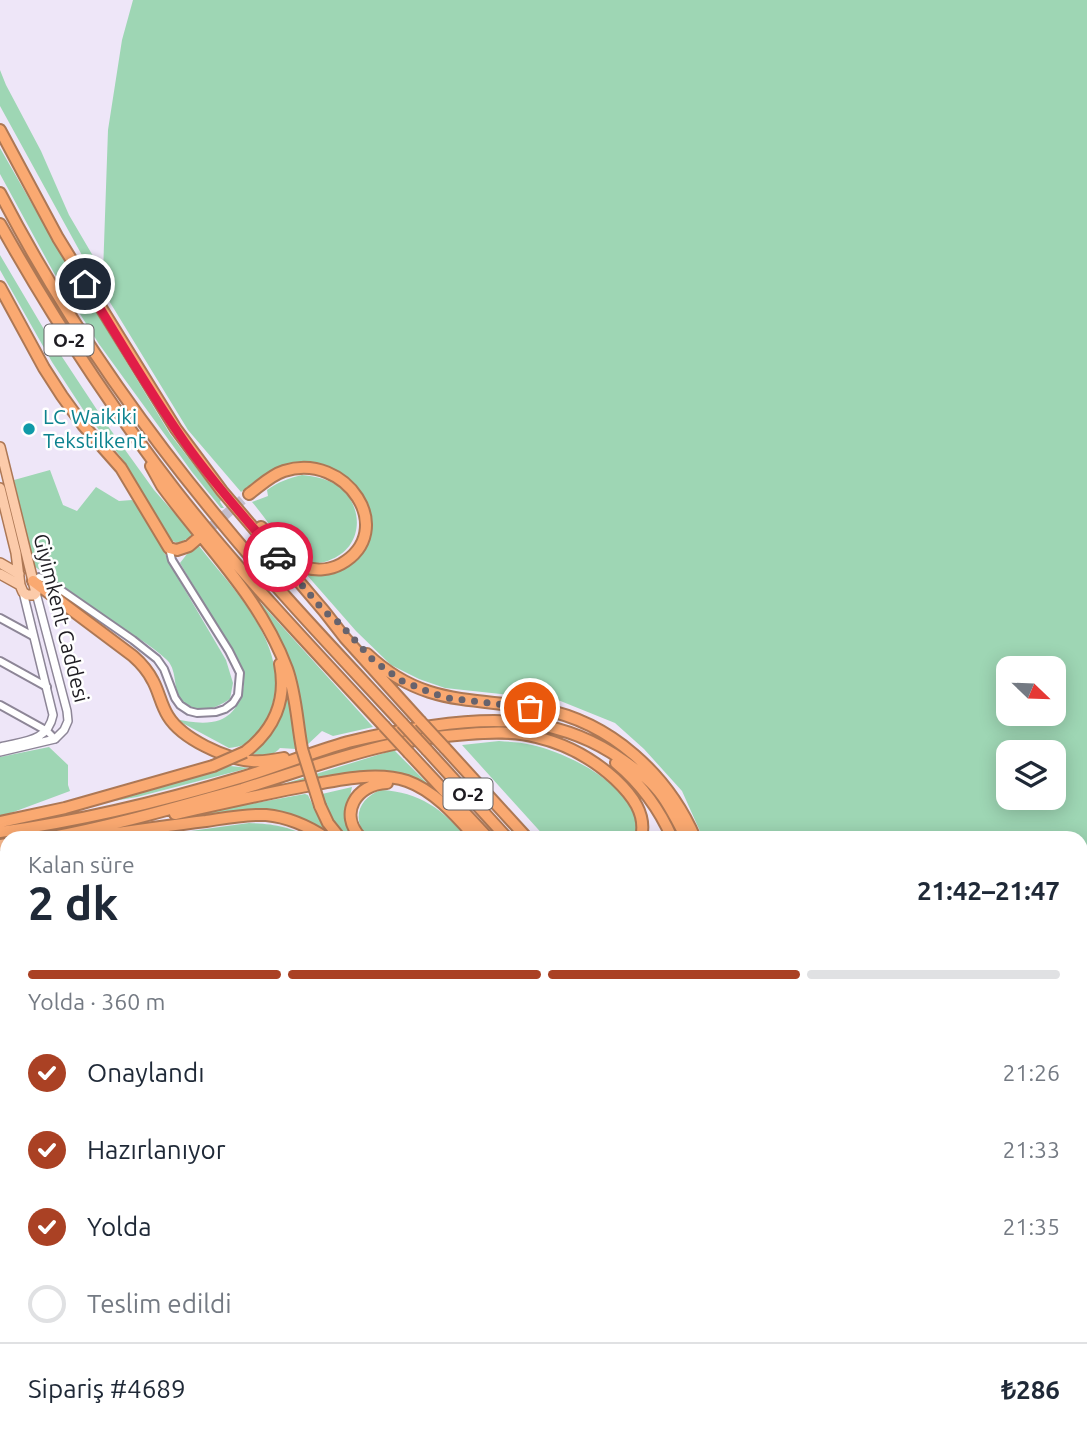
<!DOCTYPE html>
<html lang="tr">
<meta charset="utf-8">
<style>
body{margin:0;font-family:Ubuntu,sans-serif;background:#f2f2f3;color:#1f2937;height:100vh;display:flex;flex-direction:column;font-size:26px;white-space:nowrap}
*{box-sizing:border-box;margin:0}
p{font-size:23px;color:#747a83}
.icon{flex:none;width:38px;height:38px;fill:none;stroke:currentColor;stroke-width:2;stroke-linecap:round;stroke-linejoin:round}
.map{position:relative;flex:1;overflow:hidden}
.details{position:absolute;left:0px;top:831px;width:1088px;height:618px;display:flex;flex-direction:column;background:#fff;border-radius:21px 21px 0 0;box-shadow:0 4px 18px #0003}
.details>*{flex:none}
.needle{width:46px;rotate:113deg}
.buttons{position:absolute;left:996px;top:656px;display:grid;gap:14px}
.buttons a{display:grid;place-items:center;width:70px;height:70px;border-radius:14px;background:#fff;box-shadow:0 4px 18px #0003;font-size:35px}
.pin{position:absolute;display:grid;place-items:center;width:60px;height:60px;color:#fff;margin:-30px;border:4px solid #fff;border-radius:50%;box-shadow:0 2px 7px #0007}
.courier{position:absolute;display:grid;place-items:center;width:70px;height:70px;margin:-35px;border:5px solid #e11d48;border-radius:50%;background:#fff;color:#222;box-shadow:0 2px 9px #0007}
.overview em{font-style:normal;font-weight:600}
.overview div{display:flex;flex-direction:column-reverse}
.overview{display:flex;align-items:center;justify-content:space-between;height:119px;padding:0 28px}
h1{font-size:46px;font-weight:600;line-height:52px}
.bar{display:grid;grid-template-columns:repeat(4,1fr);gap:10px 7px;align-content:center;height:84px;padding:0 28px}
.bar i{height:9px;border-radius:5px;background:#e0e1e3}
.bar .selected{background:#aa4124}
.bar p{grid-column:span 4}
.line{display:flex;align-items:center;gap:18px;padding:0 28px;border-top:2px solid #e0e1e3}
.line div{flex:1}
ol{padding:0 28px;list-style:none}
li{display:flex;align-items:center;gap:21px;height:77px}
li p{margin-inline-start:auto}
li .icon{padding:7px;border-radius:50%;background:#aa4124;color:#fff;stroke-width:4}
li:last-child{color:#747a83}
li i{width:38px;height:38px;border:4px solid #e0e1e3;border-radius:50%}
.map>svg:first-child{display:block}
.green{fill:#9ed6b4;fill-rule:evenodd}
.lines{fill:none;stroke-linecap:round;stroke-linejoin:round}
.motorway-tunnel{stroke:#c4becd;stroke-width:10;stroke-dasharray:10 5;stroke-linecap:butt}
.minor-casing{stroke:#8d8697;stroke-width:10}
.tertiary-casing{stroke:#8d8697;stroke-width:10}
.secondary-casing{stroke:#8d8697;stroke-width:11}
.primary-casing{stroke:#ad7855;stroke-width:12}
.trunk-casing{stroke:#ad7855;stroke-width:13}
.motorway-casing{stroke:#ad7855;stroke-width:14}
.minor{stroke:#fff;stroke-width:6}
.tertiary{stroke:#fff;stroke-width:7}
.secondary{stroke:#fff;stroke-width:8}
.primary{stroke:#fccbaa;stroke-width:9}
.trunk{stroke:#fbba8e;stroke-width:10}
.motorway{stroke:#faa971;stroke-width:10}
.tram{stroke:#6e6a74;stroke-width:2}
.motorway-bridge-casing{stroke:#ad7855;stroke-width:14;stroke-linecap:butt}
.motorway-bridge{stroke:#faa971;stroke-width:10}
.done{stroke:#67636d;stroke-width:7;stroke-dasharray:0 12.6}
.route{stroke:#e11d48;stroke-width:9}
.culture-dot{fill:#0f9aa8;stroke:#fff;stroke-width:2.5}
.labels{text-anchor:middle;stroke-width:5;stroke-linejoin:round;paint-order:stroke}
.shield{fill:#fff;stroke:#626064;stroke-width:2}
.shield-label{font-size:19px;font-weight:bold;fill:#1e1c22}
.culture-label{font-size:21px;fill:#0d838f;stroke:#fff;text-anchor:start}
.street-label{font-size:21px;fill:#1e1c22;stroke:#fff}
</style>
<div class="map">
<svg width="1087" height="1448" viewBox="0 0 1087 1448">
<rect width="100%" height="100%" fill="#eee6f8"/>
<path class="green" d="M133 0H1087V888L1082 891V838H703L682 791 644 749 615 723 558 700 445 688 419 679 391 665 356 631 306 574C313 574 321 575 328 574 337 573 345 568 352 562 404 520 342 449 287 464 270 468 256 481 241 492L188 430 89 268 0 106V70L6 85 41 151 69 215 103 273 108 130 122 40ZM1008 668H1054V714H1008ZM1008 752H1054V798H1008Z
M0 148 59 251 170 434 221 500 220 502 224 508H221L192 472 99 344 54 273 0 174Z
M0 255 45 331 105 422 154 490 190 531 192 534 189 538 178 543 172 541 124 461 84 411 52 362 0 270Z
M50 470 63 505 77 511 96 487 119 501 132 500 145 516 175 573 226 660 233 683 230 699C217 708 198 715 185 704 171 693 179 672 167 660 150 644 128 632 109 620 83 602 59 584 34 566L14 480Z
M302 475C313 476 323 478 333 483 364 500 366 545 332 559 324 563 315 565 306 561 288 553 265 517 252 502L268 496 267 490C278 482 289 478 302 475Z
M199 546C235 592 297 651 268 716 265 724 253 741 245 744 240 747 234 747 229 748L175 719C189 722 206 725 220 720 236 714 245 694 244 678 244 673 241 667 239 662L180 563 187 554Z
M259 601 373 727 333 736 322 731 306 746 293 674 279 638Z
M287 690 296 749 280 748C271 758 264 755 252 754 275 734 280 719 287 690Z
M499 741C510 742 521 742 532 745 569 753 647 791 635 838H546L462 745Z
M49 747 68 765V785L70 791 0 817V757Z
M394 750 429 785 405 775 380 771 280 787V785Z
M230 766 249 768 137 797 114 801Z
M352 787C348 809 339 814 352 838H346L331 818 322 794Z
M381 790C420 792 442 809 467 838H370C350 822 358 798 381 790Z
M305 794 308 795 326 834 311 823 297 817 191 818 222 809Z
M249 823C277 824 288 827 313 838H140Z"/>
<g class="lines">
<path class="motorway-tunnel" d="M201 536 249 494"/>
<defs>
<path id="minor" d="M33 581 39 577 45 579 133 640 157 659 164 669 175 698 180 705 189 711 197 713 216 712 225 709 233 703 238 695 240 673 229 651 172 560 169 548
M0 618 33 636
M0 661 47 687
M0 705 47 731 55 739
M1082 993 1087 994
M1082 1071 1087 1069
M1082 1137 1087 1136
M1082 1226 1087 1227
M1082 1274 1087 1272
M0 1289 7 1287
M1082 1316 1087 1315
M0 1344 7 1346
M1082 1361 1087 1359
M0 1393H7
M66 1442 69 1448
M120 1442 123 1448
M414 1442 424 1448
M809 1442 815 1448
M6 1448 18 1442
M205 1448 215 1442
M329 1448 348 1442
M460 1448 463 1442
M511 1448 513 1442
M571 1448 572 1442
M611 1448 612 1442
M649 1448V1442
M690 1448 691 1442
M740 1448 741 1442
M784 1448V1442
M927 1448 928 1442
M966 1448 967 1442
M1008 1448V1442
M1039 1448V1442
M1083 1448 1086 1379"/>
<path id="tertiary" d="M0 747C23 741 48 742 53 715L23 592
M0 752 55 739 64 730 68 721 67 711 36 593
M0 1130 7 1133"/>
<path id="secondary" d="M260 1442 263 1448"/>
<path id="primary" d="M0 447 36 593 34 595H27L23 592 20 585 16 553 0 488
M0 563 19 574
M0 574 20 585
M0 1194 7 1191
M0 1201 7 1199"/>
<path id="trunk" d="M0 845 7 844
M1082 903 1087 901
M1082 915 1087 914
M1082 931 1087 929"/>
<path id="motorway" d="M0 130 58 238 176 429 222 491 324 611 345 638 420 721
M0 193C60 309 135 418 218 518 276 589 340 656 402 723
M0 224C52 317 110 406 176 491 240 573 313 649 384 726
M0 287 44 368 62 396 83 425 121 468 169 548 177 550 189 546 196 540
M151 466 162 486C205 545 261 598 287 669 296 694 297 722 302 749
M249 494C260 486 271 475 284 471 346 451 399 531 341 564 330 570 316 571 304 567 286 559 275 540 261 527
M33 581 133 656C141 663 148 671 153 681 159 692 161 705 168 716 182 739 226 759 252 761 263 762 274 760 284 758
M367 654C423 707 472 697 541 709 611 722 668 775 695 838
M445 748 527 838
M427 750 507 838
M245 752C274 730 287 700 280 664
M409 753 488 838
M616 763C641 784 659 808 672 838
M320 806 328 823 340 838
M175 814C215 805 255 796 296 788 329 782 374 770 407 781 435 791 457 817 476 838
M0 822 65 808 213 766
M0 832C82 821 163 801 243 777 278 766 313 752 348 742 376 735 403 730 432 726 502 716 564 718 624 761 638 771 653 782 663 797 672 810 679 824 686 838
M47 838C113 826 177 807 242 789 291 774 339 756 389 745 415 739 442 736 468 734 491 732 514 731 536 737 566 744 592 758 615 779 632 795 647 814 641 838
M83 838C124 832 165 826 206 821 226 818 246 814 266 815 287 817 308 826 326 838
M361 838C338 814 356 784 387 783
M847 1442 849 1448
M863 1442 865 1448
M882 1442 884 1448
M897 1442 900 1448"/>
</defs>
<use href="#minor" class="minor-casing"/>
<use href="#tertiary" class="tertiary-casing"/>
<use href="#secondary" class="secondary-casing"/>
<use href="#primary" class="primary-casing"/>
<use href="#trunk" class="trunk-casing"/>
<use href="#motorway" class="motorway-casing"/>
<use href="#minor" class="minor"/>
<use href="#tertiary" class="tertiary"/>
<use href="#secondary" class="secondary"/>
<use href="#primary" class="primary"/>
<use href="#trunk" class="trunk"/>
<use href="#motorway" class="motorway"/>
<path class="tram" d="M1082 921 1087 920"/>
<defs>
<path id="motorway-bridge" d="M420 721 445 748
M402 723 427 750
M384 726 409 753
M302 749 320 806
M213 766 245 752"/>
</defs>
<use href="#motorway-bridge" class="motorway-bridge-casing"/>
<use href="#motorway-bridge" class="motorway-bridge"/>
</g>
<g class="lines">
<path class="done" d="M278 557 324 611 338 622 374 661 402 681 432 693 448 698 530 708"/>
<path class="route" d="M85 284C118 337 149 392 186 444 214 484 247 520 278 557"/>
</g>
<circle class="culture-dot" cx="29" cy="429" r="7"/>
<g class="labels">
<g class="shield">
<rect x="44.5" y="324.5" width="49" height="31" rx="5"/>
<rect x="443.5" y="778.5" width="49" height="31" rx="5"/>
</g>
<g class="shield-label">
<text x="69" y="347">O-2</text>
<text x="468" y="801">O-2</text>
</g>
<g class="culture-label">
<text x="43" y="424">LC Waikiki<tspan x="43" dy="24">Tekstilkent</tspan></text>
</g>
<g class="street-label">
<text transform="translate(61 618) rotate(76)" y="7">Giyimkent Caddesi</text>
</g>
</g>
</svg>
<div class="buttons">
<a><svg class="needle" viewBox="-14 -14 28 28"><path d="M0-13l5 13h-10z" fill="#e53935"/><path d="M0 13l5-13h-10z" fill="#747a83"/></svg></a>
<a><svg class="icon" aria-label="layers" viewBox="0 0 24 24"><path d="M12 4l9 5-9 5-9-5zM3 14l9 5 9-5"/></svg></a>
</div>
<div class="pin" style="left:530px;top:708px;background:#ea580c"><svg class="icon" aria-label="bag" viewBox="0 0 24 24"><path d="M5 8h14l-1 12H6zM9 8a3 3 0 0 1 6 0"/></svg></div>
<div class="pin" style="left:85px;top:284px;background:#1f2937"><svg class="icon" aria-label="home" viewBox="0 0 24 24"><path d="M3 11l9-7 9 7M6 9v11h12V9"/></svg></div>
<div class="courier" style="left:278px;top:557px"><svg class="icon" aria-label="car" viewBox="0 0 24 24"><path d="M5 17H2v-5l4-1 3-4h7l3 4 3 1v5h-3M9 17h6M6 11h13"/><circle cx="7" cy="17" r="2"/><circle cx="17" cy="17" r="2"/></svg></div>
<section class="details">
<div class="overview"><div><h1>2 dk</h1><p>Kalan süre</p></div><em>21:42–21:47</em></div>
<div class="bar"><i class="selected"></i><i class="selected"></i><i class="selected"></i><i></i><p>Yolda · 360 m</p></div>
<ol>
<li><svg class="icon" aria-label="check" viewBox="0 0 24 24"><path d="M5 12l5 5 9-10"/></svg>Onaylandı<p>21:26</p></li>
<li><svg class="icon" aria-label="check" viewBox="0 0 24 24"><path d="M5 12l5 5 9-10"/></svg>Hazırlanıyor<p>21:33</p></li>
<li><svg class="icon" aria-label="check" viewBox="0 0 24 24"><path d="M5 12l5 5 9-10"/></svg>Yolda<p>21:35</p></li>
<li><i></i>Teslim edildi</li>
</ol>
<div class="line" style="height:91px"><div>Sipariş #4689</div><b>₺286</b></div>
</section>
</div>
